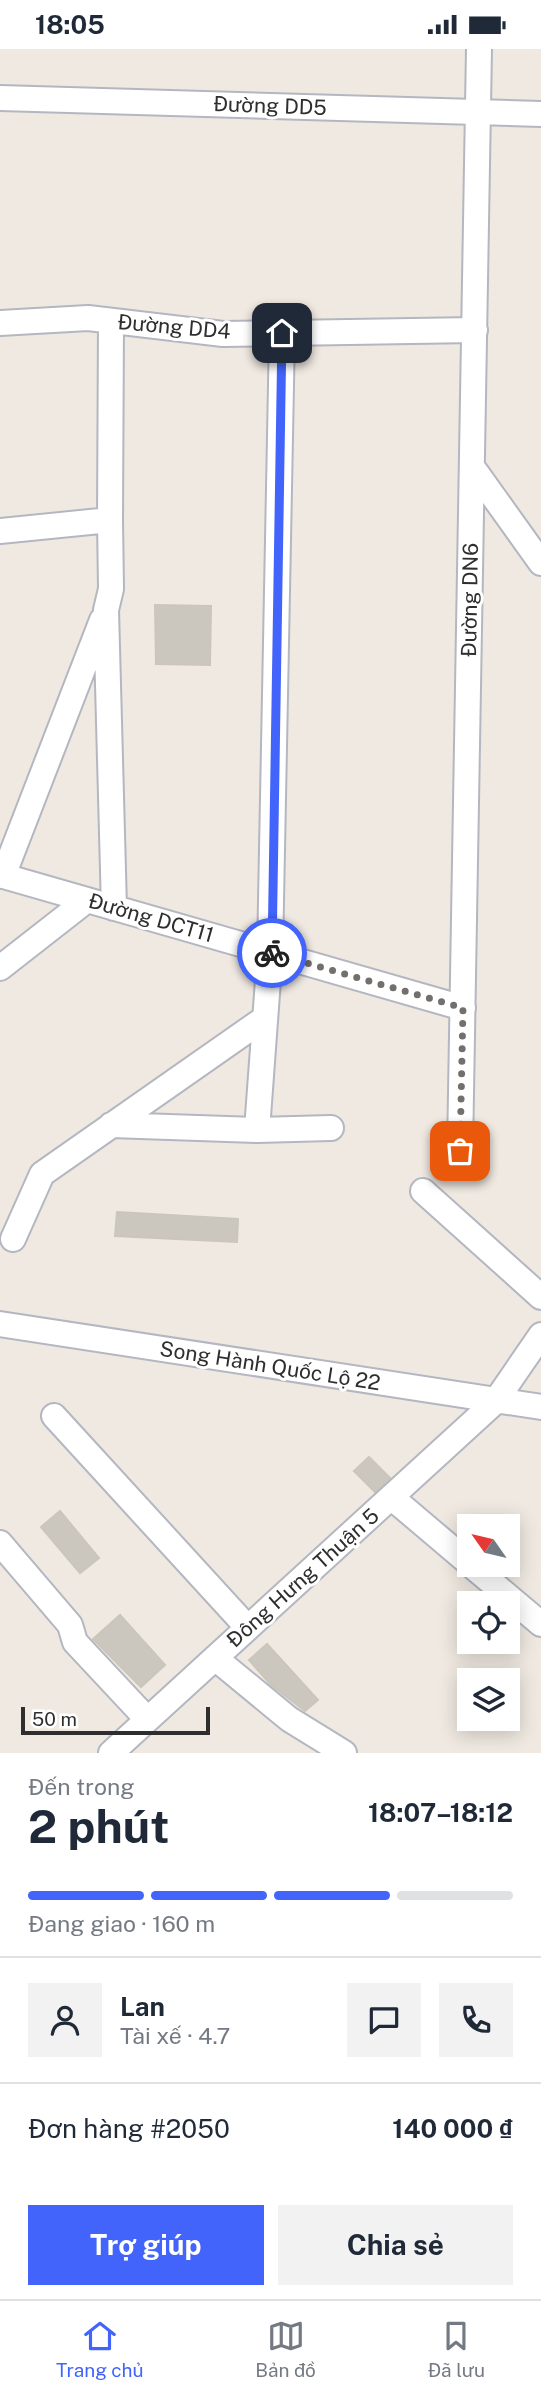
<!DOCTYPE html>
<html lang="vi">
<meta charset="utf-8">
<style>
body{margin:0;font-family:"Public Sans",sans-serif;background:#f2f2f3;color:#1f2937;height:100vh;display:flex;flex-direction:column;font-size:26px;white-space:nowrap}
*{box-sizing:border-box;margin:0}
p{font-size:23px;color:#747a83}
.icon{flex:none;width:38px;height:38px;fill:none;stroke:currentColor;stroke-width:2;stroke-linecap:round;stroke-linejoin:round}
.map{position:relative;height:1704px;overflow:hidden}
.details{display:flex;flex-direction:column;background:#fff;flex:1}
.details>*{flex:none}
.needle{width:46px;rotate:304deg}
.tools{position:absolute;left:457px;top:1465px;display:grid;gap:14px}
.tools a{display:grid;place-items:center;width:63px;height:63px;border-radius:0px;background:#fff;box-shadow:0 4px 18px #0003;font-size:35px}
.scale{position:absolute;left:21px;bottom:18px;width:189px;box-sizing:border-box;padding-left:7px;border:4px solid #2e2e2e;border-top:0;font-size:19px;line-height:24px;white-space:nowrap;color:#2e2e2e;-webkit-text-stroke:5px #fff;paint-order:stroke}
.pin{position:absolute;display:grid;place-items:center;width:60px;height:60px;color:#fff;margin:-30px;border-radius:14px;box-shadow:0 4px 10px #0006}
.courier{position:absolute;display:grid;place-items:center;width:70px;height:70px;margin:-35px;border:5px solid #4264fb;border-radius:50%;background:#fff;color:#222;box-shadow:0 2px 9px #0007}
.overview em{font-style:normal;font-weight:700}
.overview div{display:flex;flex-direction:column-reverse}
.overview{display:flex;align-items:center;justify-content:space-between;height:119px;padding:0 28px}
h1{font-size:46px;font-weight:700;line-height:52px}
.bar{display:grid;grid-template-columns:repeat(4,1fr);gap:10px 7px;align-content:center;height:84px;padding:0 28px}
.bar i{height:9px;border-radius:5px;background:#e0e1e3}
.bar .active{background:#4264fb}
.bar p{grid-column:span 4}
.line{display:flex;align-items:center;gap:18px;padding:0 28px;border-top:2px solid #e0e1e3}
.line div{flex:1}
.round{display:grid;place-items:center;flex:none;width:74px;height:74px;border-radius:0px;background:#f2f2f3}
.button{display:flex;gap:14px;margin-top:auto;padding:14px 28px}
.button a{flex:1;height:80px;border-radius:0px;background:#4264fb;color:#fff;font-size:28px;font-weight:700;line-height:80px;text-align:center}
.button a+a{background:#f2f2f3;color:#1f2937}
.status{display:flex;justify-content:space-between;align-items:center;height:49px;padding:0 35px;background:#fff;direction:ltr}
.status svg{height:19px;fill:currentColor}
.tabs{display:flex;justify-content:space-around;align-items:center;height:98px;border-top:2px solid #e0e1e3;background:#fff;font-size:19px;color:#747a83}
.tabs a{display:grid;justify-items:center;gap:4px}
.tabs .active{color:#4264fb}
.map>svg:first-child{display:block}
.building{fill:#cbc7bf;stroke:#cbc5ba;stroke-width:2}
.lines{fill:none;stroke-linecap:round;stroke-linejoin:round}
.minor-casing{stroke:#b4b7c1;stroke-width:28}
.minor{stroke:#fff;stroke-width:24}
.done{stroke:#726f6d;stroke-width:7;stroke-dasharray:0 12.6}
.route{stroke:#4264fb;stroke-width:9}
.labels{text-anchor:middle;stroke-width:6;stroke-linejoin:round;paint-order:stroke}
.street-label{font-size:21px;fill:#2e2e2e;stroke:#fff}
</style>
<div class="status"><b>18:05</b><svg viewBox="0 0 49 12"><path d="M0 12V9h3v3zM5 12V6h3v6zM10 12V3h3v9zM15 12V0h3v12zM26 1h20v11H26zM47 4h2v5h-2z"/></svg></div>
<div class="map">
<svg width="541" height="1704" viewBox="0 0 541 1704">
<rect width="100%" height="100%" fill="#efe9e1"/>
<path class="building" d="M155 556 211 557 210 616 156 615Z
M117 1163 238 1170 237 1193 115 1187Z
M369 1408 390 1429 375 1443 354 1422Z
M60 1462 99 1509 80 1524 41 1478Z
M120 1566 165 1616 141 1638 93 1590Z
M267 1595 318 1651 305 1662 271 1636 249 1611Z"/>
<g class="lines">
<defs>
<path id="minor" d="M0 49 541 65
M0 274 88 269 223 285 475 281
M473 419 541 514
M110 471 111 272
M0 482 110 471 111 540 106 561 114 859
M0 826 463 959
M3 827 102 571
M0 919 87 851
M111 1076 257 1081 331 1079
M257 1081 270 904 282 284
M460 1102 479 0
M423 1142 541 1248
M13 1190 42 1125 265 969
M0 1275 541 1358
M54 1367 248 1579
M391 1448 469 1514
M0 1494 70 1576 75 1593 147 1670
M471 1516 541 1575
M215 1609 289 1670 344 1704
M111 1704 495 1353 541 1286"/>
</defs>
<use href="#minor" class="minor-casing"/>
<use href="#minor" class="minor"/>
</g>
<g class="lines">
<path class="done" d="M272 904 463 959 460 1102"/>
<path class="route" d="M272 904 282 284"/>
</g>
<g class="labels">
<g class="street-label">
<text transform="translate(270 57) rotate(2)" y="7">Đường DD5</text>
<text transform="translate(174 278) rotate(5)" y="7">Đường DD4</text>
<text transform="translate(470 551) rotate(-89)" y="7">Đường DN6</text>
<text transform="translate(151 869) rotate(16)" y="7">Đường DCT11</text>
<text transform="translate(270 1317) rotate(9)" y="7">Song Hành Quốc Lộ 22</text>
<text transform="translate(303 1529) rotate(-42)" y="7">Đông Hưng Thuận 5</text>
</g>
</g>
</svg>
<div class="tools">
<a><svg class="needle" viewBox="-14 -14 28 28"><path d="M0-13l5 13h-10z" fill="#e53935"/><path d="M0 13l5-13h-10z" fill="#747a83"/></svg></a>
<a><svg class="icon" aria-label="locate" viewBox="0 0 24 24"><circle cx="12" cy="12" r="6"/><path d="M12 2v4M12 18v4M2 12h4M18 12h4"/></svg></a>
<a><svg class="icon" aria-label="layers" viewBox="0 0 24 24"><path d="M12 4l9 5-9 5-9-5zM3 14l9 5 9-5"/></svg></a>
</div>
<div class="scale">50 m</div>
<div class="pin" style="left:460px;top:1102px;background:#ea580c"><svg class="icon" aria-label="bag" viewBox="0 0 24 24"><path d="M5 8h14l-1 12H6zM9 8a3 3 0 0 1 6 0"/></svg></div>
<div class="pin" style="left:282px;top:284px;background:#1f2937"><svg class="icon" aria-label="home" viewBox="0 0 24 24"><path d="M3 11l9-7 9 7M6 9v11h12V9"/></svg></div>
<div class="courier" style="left:272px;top:904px"><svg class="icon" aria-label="bike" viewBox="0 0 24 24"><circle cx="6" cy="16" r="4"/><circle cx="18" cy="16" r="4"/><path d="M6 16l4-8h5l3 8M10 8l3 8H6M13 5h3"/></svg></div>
</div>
<section class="details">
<div class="overview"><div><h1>2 phút</h1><p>Đến trong</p></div><em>18:07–18:12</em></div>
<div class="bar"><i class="active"></i><i class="active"></i><i class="active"></i><i></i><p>Đang giao · 160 m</p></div>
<div class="line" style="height:126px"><a class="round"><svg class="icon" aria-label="person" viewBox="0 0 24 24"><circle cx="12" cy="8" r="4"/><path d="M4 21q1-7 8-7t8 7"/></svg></a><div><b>Lan</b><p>Tài xế · 4.7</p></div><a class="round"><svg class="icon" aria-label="chat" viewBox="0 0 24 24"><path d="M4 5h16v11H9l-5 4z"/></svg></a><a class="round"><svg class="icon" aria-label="phone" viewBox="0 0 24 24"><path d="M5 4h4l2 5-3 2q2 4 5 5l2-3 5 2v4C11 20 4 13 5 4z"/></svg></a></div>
<div class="line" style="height:91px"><div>Đơn hàng #2050</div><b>140 000 ₫</b></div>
<div class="button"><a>Trợ giúp</a><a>Chia sẻ</a></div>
</section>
<nav class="tabs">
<a class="active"><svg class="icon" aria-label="home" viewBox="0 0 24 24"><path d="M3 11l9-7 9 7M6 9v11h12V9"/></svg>Trang chủ</a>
<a><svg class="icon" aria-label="map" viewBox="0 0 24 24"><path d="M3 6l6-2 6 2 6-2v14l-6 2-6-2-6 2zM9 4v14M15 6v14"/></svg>Bản đồ</a>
<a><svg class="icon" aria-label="saved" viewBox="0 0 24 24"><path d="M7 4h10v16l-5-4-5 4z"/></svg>Đã lưu</a>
</nav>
